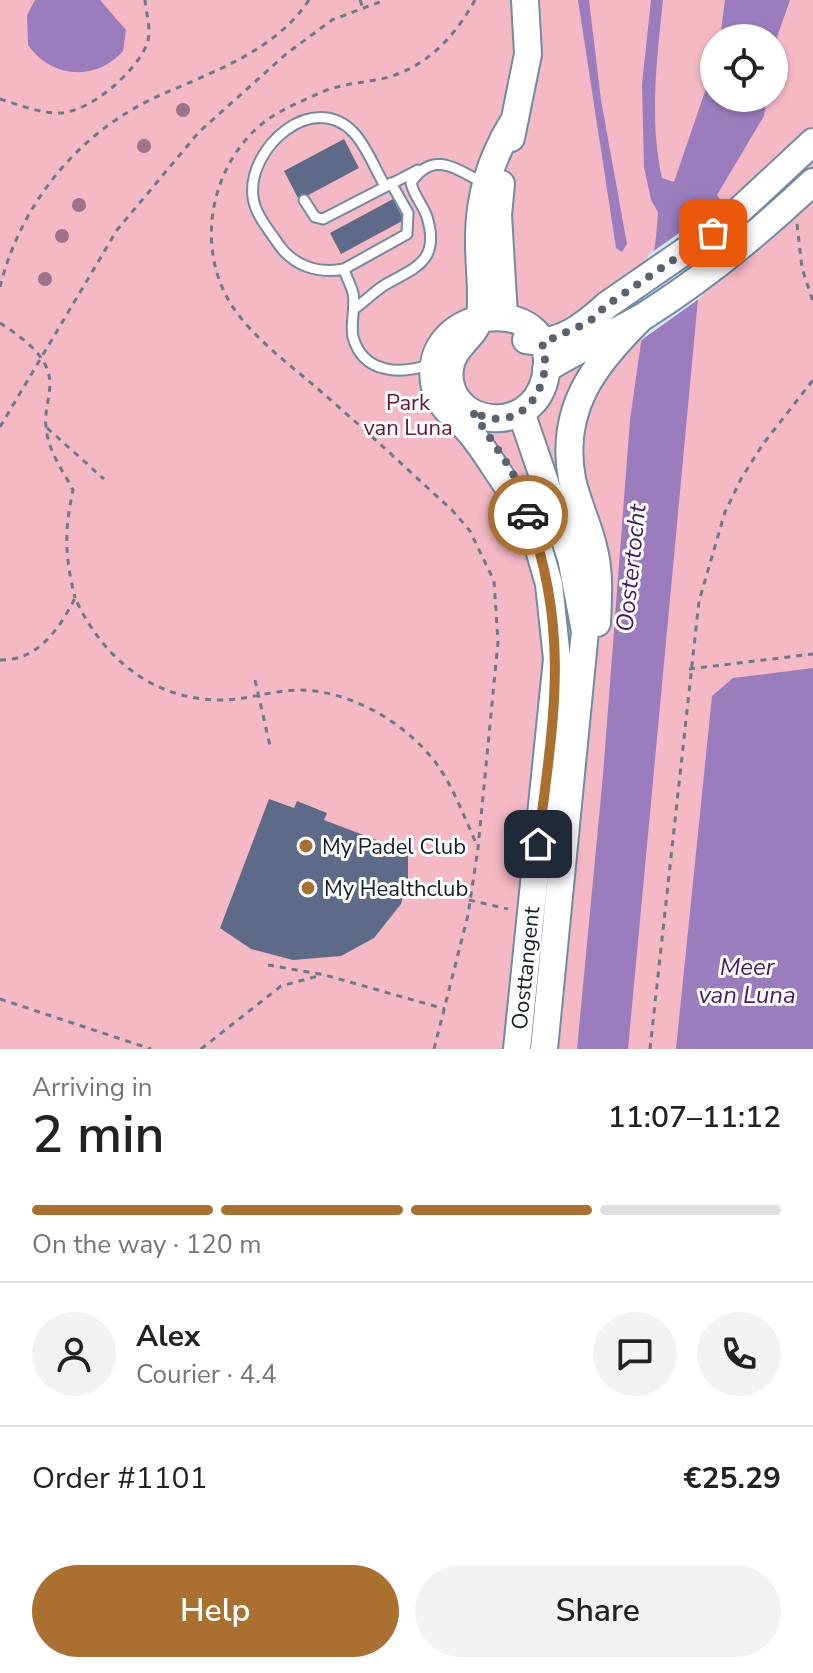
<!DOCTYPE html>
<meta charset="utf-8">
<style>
body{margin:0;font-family:"Nunito Sans",sans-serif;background:#f2f2f2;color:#222;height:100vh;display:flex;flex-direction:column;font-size:30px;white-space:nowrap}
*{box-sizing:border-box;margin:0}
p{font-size:26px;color:#767676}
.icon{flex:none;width:44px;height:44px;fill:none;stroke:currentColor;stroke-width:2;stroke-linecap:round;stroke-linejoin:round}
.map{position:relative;height:1049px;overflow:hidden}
.sheet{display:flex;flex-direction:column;background:#fff;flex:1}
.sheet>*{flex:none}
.controls{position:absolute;left:700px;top:24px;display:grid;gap:16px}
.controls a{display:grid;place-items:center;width:88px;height:88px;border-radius:50%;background:#fff;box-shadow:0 2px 6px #0004;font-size:40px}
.pin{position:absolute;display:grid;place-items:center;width:68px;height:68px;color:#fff;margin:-34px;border-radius:16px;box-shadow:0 4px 12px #0006}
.courier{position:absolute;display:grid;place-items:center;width:80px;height:80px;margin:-40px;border:6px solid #aa702f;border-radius:50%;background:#fff;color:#222;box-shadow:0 2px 10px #0007}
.headline em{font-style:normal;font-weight:600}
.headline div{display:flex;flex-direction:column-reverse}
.headline{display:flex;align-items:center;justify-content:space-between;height:136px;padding:0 32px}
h1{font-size:52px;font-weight:600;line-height:60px}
.bar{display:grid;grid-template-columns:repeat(4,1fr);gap:12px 8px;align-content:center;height:96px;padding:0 32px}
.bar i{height:10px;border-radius:6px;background:#e0e0e0}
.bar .on{background:#aa702f}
.bar p{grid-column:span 4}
.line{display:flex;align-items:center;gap:20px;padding:0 32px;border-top:2px solid #e0e0e0}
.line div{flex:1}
.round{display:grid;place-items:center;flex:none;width:84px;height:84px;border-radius:42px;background:#f2f2f2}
.cta{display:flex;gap:16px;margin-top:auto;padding:16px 32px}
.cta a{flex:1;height:92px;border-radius:48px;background:#aa702f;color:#fff;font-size:32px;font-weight:600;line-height:92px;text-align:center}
.cta a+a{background:#f2f2f2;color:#222}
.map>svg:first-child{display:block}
.green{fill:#f5b9c5;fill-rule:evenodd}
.water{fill:#9b7cbd}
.pier{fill:#d6e8f9}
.building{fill:#5d6b89}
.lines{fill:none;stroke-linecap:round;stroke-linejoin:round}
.service-casing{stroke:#6f8ba5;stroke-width:13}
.secondary-casing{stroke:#6f8ba5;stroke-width:30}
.path{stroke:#6b7a87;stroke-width:3;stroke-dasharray:6 6;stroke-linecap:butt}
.service{stroke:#fff;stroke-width:9}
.secondary{stroke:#fff;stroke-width:26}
.tree{fill:#9e718c}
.done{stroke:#576470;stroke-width:8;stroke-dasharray:0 14.4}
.route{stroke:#aa702f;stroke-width:10}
.poi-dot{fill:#aa702f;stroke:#fff;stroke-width:3}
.labels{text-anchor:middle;stroke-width:6;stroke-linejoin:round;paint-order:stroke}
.park-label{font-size:22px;fill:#700f33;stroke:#fff}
.poi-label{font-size:22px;fill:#121d27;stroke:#fff;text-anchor:start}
.street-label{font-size:22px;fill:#121d27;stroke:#fff}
.water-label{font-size:24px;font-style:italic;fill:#461a69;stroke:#fff}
</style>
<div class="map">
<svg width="813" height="1049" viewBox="0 0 813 1049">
<rect width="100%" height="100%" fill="#d6e8f9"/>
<path class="green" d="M0 0H813V675L679 1049H0ZM714 38H774V98H714Z"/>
<path class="water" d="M35 0H100L126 30 123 51C96 82 51 78 28 45L27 15Z
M578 0H589L601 100 627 244 622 252 616 248Z
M651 0H663C657 57 649 121 662 178L674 182 714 65V98H767L764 116 717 195 722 202 698 299 628 1049H577L603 775 630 420 656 237 658 212 651 200 644 167 642 84Z
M725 0H790L774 46V38H720Z
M813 668V1049H676L712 696 733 678Z"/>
<path class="pier" d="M726 200 703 296 640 341 648 255Z"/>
<path class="building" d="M344 139 359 168 299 200 284 171Z
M393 199 404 220 341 254 330 233Z
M269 799 294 808 297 801 327 813 324 820 408 852V879L401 904 374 938 341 956 293 960 251 949 220 928Z"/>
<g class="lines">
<defs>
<path id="service" d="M385 186C375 169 367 147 354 133 313 89 247 148 253 197 255 215 270 231 279 245 294 266 318 274 344 269L407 234 408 213 391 183
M304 200 315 217 323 219 418 170
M344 269C346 277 351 285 353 293 356 307 350 323 353 337 363 374 401 375 431 364
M354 309C364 302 373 293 383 286 413 268 441 263 427 217 423 205 414 196 411 183 432 150 455 168 483 183"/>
<path id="secondary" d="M512 124C490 160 478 200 479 243 479 268 483 293 480 318 474 338 453 346 450 368 443 426 530 439 545 379 566 290 416 301 435 388 439 407 456 417 468 430 490 455 503 485 525 508
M511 138 528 54 525 0
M501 184 498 215 504 316
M526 340C558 347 584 326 607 305L727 222 813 142
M546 369C577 349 612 335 644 316 706 277 760 232 813 182
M521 412 571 558 585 631 544 1049
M597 623C598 599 600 573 594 550 589 526 577 503 572 479 559 409 594 364 641 318
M517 1049 557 659 549 584 522 491"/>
</defs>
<use href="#service" class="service-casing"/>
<use href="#secondary" class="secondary-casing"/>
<path class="path" d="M360 0 363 8
M0 99C19 105 42 114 61 113 91 111 136 72 147 44 152 30 146 14 145 0
M797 224 802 268 813 302
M0 287C21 202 81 129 163 94 215 71 276 50 309 0
M0 323C21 337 49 355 50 383 50 398 44 412 46 427 48 451 62 469 73 490 64 532 65 556 75 598
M0 427 117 230 199 132 286 54 332 20 385 0
M47 428 104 479
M0 660C38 661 60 628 75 598 102 657 152 700 221 700 247 700 273 690 300 690 351 691 405 722 436 763 454 788 464 817 477 845
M689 669 813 654
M255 680 271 750
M469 900 508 909
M268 965 325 975 445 1009
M0 999 151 1049
M201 1049 281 986 322 975
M434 1049 468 915 478 848 498 642 494 581 470 531 452 510C410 472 369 433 326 396 296 369 262 346 237 313 196 258 206 178 254 131 273 112 298 103 322 92 341 84 361 83 381 79 425 69 454 38 475 0
M650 1049 699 601 725 512 741 479 763 444 813 380"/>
<use href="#service" class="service"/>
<use href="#secondary" class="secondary"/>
</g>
<g class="tree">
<circle cx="183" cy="110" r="7"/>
<circle cx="144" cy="146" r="7"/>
<circle cx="79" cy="205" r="7"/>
<circle cx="62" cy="236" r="7"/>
<circle cx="45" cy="279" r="7"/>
</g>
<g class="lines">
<path class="done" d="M528 515 512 471 472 411C518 439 556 387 542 343L589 322 607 305 713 233"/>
<path class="route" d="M528 515C571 633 553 723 538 844"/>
</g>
<g class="poi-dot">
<circle cx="306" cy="846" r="8"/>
<circle cx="308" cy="888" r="8"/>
</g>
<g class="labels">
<g class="park-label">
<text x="408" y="410">Park<tspan x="408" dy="25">van Luna</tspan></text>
</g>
<g class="poi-label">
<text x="322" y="854">My Padel Club</text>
<text x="324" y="896">My Healthclub</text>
</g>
<g class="street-label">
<text transform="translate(525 968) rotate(-84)" y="8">Oosttangent</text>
</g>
<g class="water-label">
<text transform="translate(631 568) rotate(-84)" y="8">Oostertocht</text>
<text x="747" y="975">Meer<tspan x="747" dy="28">van Luna</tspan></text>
</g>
</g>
</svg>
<div class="controls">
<a><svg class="icon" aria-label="locate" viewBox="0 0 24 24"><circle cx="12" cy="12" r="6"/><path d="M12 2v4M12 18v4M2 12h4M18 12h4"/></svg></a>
</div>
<div class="pin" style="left:713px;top:233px;background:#ea580c"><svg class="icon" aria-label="bag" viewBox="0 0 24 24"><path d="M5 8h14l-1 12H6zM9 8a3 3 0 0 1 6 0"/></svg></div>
<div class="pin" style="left:538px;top:844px;background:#1f2937"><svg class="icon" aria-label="home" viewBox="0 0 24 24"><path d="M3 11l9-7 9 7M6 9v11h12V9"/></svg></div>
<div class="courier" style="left:528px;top:515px"><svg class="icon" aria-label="car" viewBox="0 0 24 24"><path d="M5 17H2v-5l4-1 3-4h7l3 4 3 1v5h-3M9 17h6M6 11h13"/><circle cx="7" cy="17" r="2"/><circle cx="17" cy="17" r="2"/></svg></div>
</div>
<section class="sheet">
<div class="headline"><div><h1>2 min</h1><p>Arriving in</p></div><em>11:07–11:12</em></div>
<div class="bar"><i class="on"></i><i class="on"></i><i class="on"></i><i></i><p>On the way · 120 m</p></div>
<div class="line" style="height:144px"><a class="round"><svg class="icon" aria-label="person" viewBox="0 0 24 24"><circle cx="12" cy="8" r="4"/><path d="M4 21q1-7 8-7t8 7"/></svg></a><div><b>Alex</b><p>Courier · 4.4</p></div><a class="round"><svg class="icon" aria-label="chat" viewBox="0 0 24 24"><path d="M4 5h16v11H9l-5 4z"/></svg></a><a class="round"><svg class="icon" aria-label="phone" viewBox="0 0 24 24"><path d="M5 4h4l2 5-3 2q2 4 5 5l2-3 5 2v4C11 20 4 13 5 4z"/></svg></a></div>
<div class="line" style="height:104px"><div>Order #1101</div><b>€25.29</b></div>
<div class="cta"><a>Help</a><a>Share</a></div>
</section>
